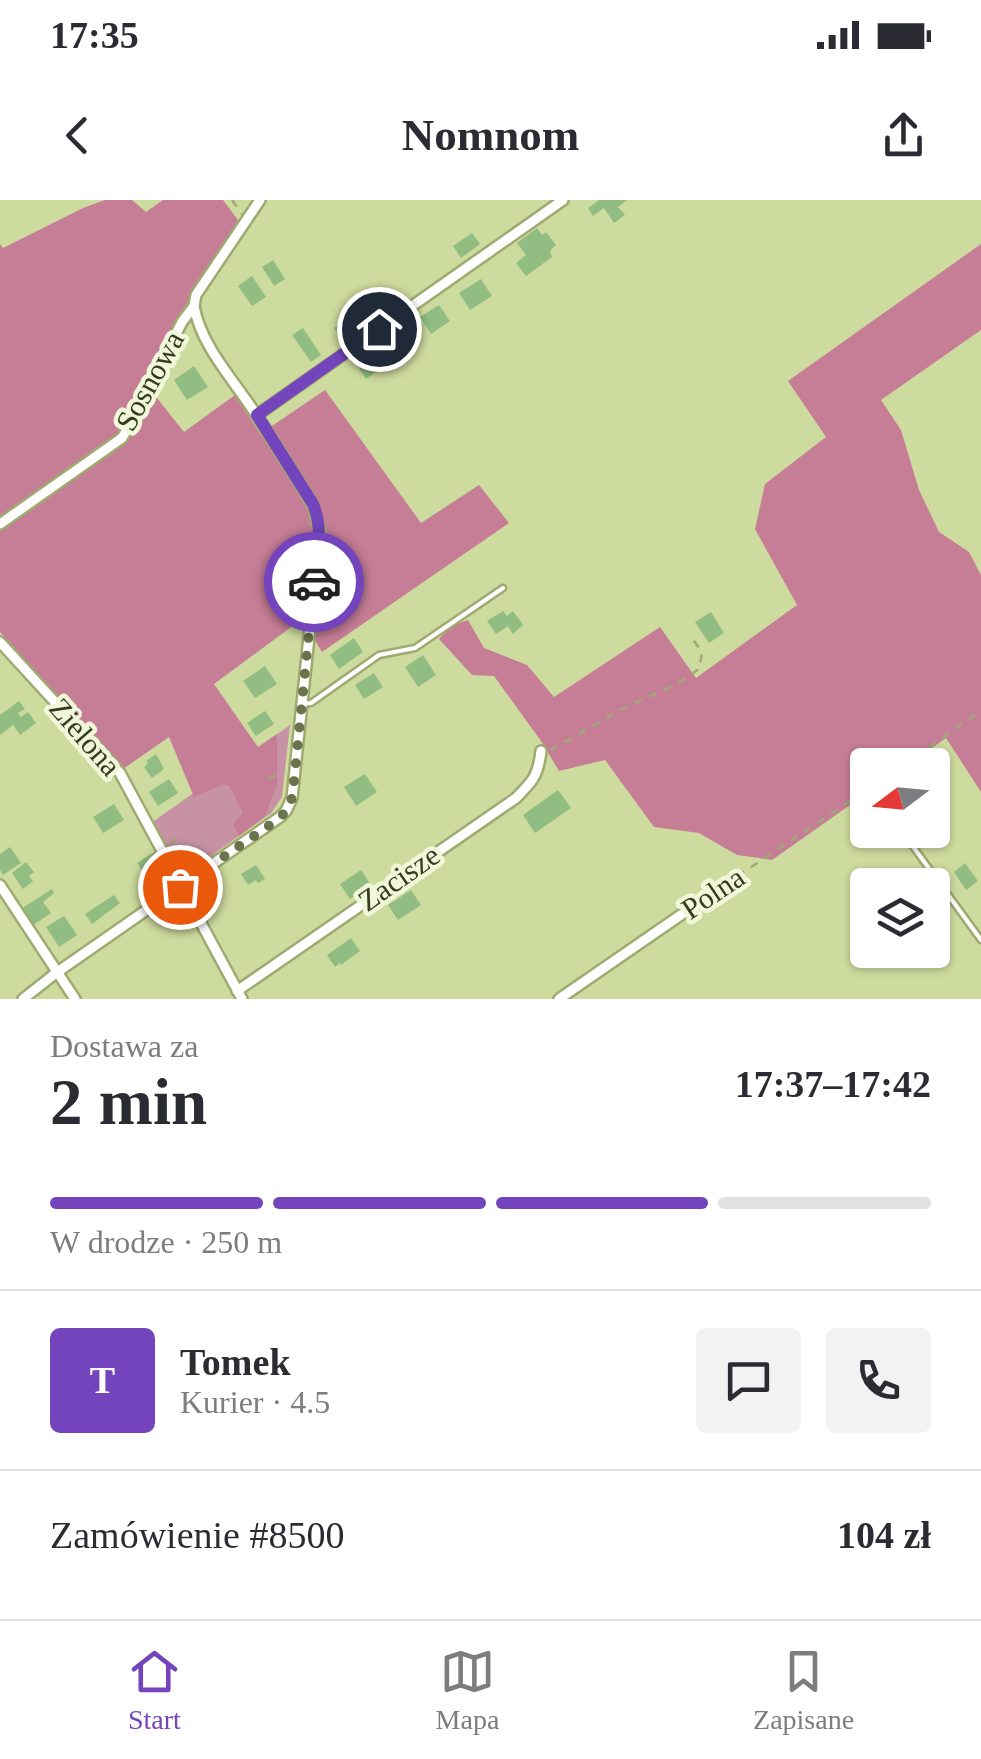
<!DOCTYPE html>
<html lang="pl">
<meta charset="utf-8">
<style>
body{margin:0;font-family:"Times New Roman",serif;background:#f2f2f3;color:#2b2b33;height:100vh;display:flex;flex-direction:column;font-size:38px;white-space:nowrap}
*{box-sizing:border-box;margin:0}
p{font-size:32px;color:#7c7c81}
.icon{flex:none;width:55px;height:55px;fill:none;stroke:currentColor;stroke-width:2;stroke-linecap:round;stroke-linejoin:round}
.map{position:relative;height:799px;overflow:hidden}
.sheet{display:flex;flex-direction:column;background:#fff;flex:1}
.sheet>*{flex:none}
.needle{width:65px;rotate:254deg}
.tools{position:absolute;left:850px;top:548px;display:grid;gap:20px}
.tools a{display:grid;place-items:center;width:100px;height:100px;border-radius:10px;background:#fff;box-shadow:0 2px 8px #0004;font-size:50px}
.pin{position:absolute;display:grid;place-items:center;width:85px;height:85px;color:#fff;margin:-42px;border:5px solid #fff;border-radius:50%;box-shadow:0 2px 10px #0007}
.courier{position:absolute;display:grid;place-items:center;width:100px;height:100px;margin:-50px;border:8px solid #7344bc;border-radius:50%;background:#fff;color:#222;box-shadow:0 2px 12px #0007}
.head em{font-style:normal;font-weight:600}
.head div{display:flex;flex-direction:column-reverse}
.head{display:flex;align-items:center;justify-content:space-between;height:170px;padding:0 50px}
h1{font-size:65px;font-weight:600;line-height:75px}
.bar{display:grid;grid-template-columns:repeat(4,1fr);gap:15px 10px;align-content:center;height:120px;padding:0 50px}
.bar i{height:12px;border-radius:8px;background:#e1e1e2}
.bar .current{background:#7344bc}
.bar p{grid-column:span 4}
.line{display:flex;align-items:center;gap:25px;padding:0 50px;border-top:2px solid #e1e1e2}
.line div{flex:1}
.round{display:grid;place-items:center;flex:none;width:105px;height:105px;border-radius:10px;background:#f2f2f3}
.status{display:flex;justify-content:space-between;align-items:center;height:70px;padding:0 50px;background:#fff;direction:ltr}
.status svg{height:28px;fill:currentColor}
header{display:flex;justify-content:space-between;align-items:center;height:130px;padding:0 50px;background:#fff;font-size:45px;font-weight:600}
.dock{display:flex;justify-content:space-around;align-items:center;height:140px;border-top:2px solid #e1e1e2;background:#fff;font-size:28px;color:#7c7c81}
.dock a{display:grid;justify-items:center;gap:5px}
.dock .current{color:#7344bc}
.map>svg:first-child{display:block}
.green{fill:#c793a4}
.forest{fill:#c67e97}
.building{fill:#91bd82}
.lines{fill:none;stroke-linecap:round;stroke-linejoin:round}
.lane-casing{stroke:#9eaa6f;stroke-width:9}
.street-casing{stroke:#9eaa6f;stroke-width:14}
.path{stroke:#9fa977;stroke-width:2.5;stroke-dasharray:8 8;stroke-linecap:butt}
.lane{stroke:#fff;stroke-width:4}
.street{stroke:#fff;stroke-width:9}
.done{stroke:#6b734d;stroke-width:10;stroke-dasharray:0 18}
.route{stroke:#7344bc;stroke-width:12}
.labels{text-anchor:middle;stroke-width:9;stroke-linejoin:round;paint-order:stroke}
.street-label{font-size:30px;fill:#363b22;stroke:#f1f8da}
</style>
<div class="status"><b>17:35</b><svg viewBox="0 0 49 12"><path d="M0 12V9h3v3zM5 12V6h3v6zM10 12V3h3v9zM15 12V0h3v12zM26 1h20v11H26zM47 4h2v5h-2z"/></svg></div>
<header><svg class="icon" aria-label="back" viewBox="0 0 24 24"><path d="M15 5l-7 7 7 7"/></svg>Nomnom<svg class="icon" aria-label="share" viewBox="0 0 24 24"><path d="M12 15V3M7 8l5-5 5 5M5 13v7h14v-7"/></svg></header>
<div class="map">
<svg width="981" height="799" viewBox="0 0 981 799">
<rect width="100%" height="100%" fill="#cedb9e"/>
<path class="green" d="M290 525 282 597 271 613 186 674 178 673 151 623Z"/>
<path class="forest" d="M105 0H132L146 12 163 0H223L238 20 183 110 145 183 184 232 235 195 260 234 325 190 421 323 479 285 509 323 322 452 302 419 214 484 258 547 277 534V585L265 616 239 636 233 625 243 612 229 586 223 584 194 597 169 537 123 569 0 432V44L3 48 83 8Z
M981 44V130L881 200 901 230 919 290 939 332 969 352 981 375V592L946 538 908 565H868L867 593 772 660 737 655 699 633 654 627 605 560 559 571 541 541 494 476 472 475 439 439 451 426 468 420 484 448 527 465 554 497 660 427 696 478 797 405 755 329 765 284 826 237 788 181Z"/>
<path class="building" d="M599 0H627L618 7 625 15 614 23 604 8 593 16 588 8Z
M537 28 542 35 546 32 556 45 550 51 552 57 526 76 516 63 526 55 517 43Z
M472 33 480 44 461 58 453 46Z
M273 60 285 79 274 86 262 67Z
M252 76 266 97 252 106 238 86Z
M481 79 492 96 470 110 459 93Z
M439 105 450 121 431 134 420 117Z
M354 114 360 123 341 137 334 128Z
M407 127 420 146 401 158 389 139Z
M303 128 321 155 311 162 292 135Z
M379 154 386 164 366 179 359 169Z
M194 166 208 187 187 200 174 180Z
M503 411 507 416 513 411 523 425 513 434 508 426 496 434 487 421Z
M711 412 724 433 709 443 695 422Z
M354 438 363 452 339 469 330 455Z
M423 455 436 475 418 487 405 467Z
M265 466 277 484 255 498 243 481Z
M374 473 383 487 364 499 355 485Z
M19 501 25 509 18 513 21 517 28 512 36 523 20 535 13 525 0 535V515Z
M265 511 274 524 256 536 247 523Z
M156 554 164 569 152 578 144 567 148 563 146 561Z
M365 574 377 592 356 606 344 587Z
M169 579 178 593 158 606 149 592Z
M558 590 571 608 535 633 523 615Z
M114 604 124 620 103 633 93 617Z
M10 647 21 663 3 675 0 670V654Z
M156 651 166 666 147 678 137 663Z
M26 662 34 672 29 676 33 681 23 689 12 673Z
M965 663 978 681 966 690 954 672Z
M256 665 265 679 258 683 256 680 248 685 241 674Z
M361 670 371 685 350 699 340 684Z
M52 689 54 693 43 702 51 713 32 726 21 709Z
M411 690 421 705 398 720 388 705Z
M114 695 120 703 92 724 85 714Z
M64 716 77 735 59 747 46 727Z
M351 738 360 751 341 765 340 763 335 767 327 755Z"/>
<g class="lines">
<defs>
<path id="lane" d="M302 504 311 503 379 455 415 448 503 388
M901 630 981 740"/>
<path id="street" d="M257 215 563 0
M0 324 122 238 136 214 182 122 194 106 196 95 260 0
M0 442 120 573 242 799
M0 685 75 799
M237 791 516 598C533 581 538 576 541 551
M23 799 56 773 280 617 286 611 292 598 320 333 313 305C294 274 275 243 255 213 233 179 201 146 194 106
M559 799 704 699"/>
</defs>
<use href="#lane" class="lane-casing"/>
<use href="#street" class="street-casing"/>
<path class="path" d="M232 0 242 14
M551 550 626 507 677 484 699 469 702 453 695 442 686 438
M903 565 981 511
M269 579 284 571
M177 639 169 644 178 658
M711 694 868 589"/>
<use href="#lane" class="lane"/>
<use href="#street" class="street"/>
</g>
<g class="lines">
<path class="done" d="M180 687 280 618 286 611 292 598 295 572 314 382"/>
<path class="route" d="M314 382C317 355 324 331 313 304L257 215 379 129"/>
</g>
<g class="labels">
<g class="street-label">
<text transform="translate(150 181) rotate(-61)" y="10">Sosnowa</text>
<text transform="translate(85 537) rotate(49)" y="10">Zielona</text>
<text transform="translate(399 678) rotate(-35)" y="10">Zacisze</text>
<text transform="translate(713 693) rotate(-34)" y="10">Polna</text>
</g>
</g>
</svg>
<div class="tools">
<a><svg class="needle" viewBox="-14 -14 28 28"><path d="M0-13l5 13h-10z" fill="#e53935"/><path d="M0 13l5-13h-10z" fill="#7c7c81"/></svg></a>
<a><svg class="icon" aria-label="layers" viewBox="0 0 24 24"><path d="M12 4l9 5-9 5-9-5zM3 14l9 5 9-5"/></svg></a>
</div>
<div class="pin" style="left:180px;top:687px;background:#ea580c"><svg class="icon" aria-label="bag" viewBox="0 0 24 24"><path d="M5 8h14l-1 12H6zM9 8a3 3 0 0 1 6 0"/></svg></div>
<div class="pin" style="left:379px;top:129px;background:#1f2937"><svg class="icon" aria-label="home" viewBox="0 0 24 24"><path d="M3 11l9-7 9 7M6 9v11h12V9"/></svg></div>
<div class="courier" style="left:314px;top:382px"><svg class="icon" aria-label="car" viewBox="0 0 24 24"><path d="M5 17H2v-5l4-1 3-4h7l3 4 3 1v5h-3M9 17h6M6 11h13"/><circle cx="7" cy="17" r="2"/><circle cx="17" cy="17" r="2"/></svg></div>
</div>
<section class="sheet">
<div class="head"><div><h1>2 min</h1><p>Dostawa za</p></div><em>17:37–17:42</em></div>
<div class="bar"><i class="current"></i><i class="current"></i><i class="current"></i><i></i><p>W drodze · 250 m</p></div>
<div class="line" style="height:180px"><b class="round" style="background:#7344bc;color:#fff">T</b><div><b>Tomek</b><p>Kurier · 4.5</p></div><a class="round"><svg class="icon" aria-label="chat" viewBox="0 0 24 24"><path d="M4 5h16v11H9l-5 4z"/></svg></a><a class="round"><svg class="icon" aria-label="phone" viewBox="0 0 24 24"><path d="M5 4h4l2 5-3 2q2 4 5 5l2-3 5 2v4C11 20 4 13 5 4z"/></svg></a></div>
<div class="line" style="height:130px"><div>Zamówienie #8500</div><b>104 zł</b></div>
</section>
<nav class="dock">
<a class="current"><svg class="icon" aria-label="home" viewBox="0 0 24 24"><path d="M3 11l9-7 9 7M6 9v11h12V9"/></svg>Start</a>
<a><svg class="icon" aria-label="map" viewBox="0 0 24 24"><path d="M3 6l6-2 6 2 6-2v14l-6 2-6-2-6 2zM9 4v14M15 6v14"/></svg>Mapa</a>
<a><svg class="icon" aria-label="saved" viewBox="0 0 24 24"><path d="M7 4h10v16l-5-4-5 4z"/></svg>Zapisane</a>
</nav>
